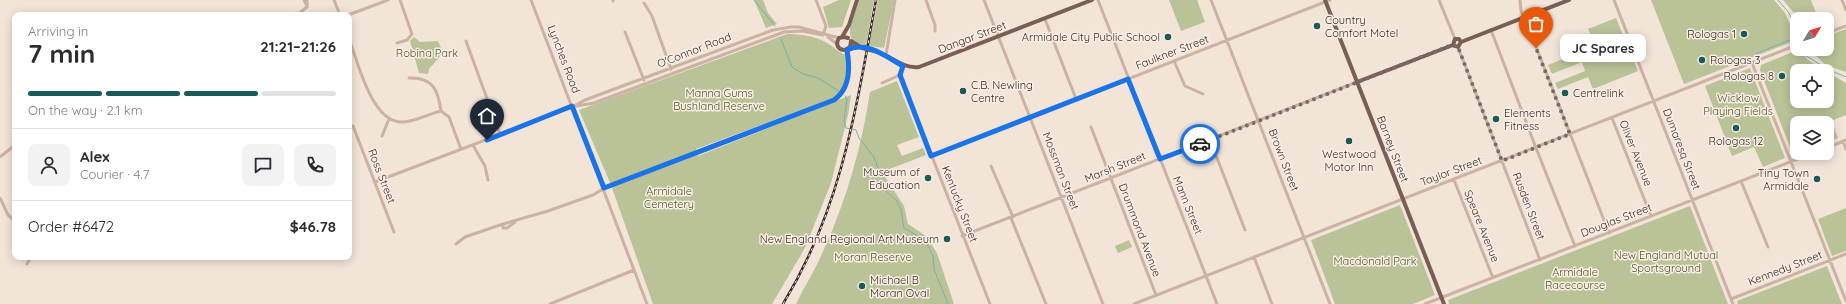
<!DOCTYPE html>
<meta charset="utf-8">
<style>
body{margin:0;font-family:Quicksand,sans-serif;background:#f2f2f3;color:#2b2b33;height:100vh;display:flex;flex-direction:column;font-size:15px;white-space:nowrap}
*{box-sizing:border-box;margin:0}
p{font-size:13px;color:#7c7c81}
.icon{flex:none;width:22px;height:22px;fill:none;stroke:currentColor;stroke-width:2;stroke-linecap:round;stroke-linejoin:round}
.map{position:relative;flex:1;overflow:hidden}
.side{position:absolute;left:12px;top:12px;width:340px;height:248px;display:flex;flex-direction:column;background:#fff;border-radius:8px;box-shadow:0 2px 10px #0003}
.side>*{flex:none}
.needle{width:26px;rotate:51deg}
.buttons{position:absolute;left:1790px;top:12px;display:grid;gap:8px}
.buttons a{display:grid;place-items:center;width:44px;height:44px;border-radius:8px;background:#fff;box-shadow:0 2px 10px #0003;font-size:20px}
.pin{position:absolute;display:grid;place-items:center;width:34px;height:34px;color:#fff;margin:-41px -17px;border-radius:50% 50% 50% 0;rotate:-45deg;box-shadow:0 0 4px #0007}
.pin .icon{rotate:45deg}
.courier{position:absolute;display:grid;place-items:center;width:40px;height:40px;margin:-20px;border:3px solid #1a73e8;border-radius:50%;background:#fff;color:#222;box-shadow:0 1px 5px #0007}
.bubble{position:absolute;height:28px;border-radius:8px;background:#fff;box-shadow:0 2px 10px #0003;font-size:13px;font-weight:700;line-height:28px;text-align:center}
.overview em{font-style:normal;font-weight:700}
.overview div{display:flex;flex-direction:column-reverse}
.overview{display:flex;align-items:center;justify-content:space-between;height:68px;padding:0 16px}
h1{font-size:26px;font-weight:700;line-height:30px}
.bar{display:grid;grid-template-columns:repeat(4,1fr);gap:6px 4px;align-content:center;height:48px;padding:0 16px}
.bar i{height:5px;border-radius:3px;background:#e1e1e2}
.bar .active{background:#185b59}
.bar p{grid-column:span 4}
.line{display:flex;align-items:center;gap:10px;padding:0 16px;border-top:1px solid #e1e1e2}
.line div{flex:1}
.round{display:grid;place-items:center;flex:none;width:42px;height:42px;border-radius:8px;background:#f2f2f3}
.map>svg:first-child{display:block}
.green{fill:#b9c397}
.lines{fill:none;stroke-linecap:round;stroke-linejoin:round}
.stream{stroke:#75b2af;stroke-width:1}
.minor{stroke:#ccb2a3;stroke-width:3}
.major{stroke:#7a5e56;stroke-width:4}
.rail-casing{stroke:#362926;stroke-width:2.5}
.rail{stroke:#fbeee5;stroke-width:1;stroke-dasharray:3;stroke-linecap:butt}
.major-bridge{stroke:#7a5e56;stroke-width:4}
.done{stroke:#786a64;stroke-width:4;stroke-dasharray:0 7.2}
.route{stroke:#1a73e8;stroke-width:5}
.poi-dot{fill:#185b59;stroke:#fbeee5;stroke-width:1.5}
.labels{text-anchor:middle;stroke-width:3;stroke-linejoin:round;paint-order:stroke}
.poi-label{font-size:11px;fill:#362926;stroke:#fbeee5;text-anchor:start}
.street-label{font-size:11px;fill:#362926;stroke:#fbeee5}
.park-label{font-size:11px;fill:#4a5728;stroke:#fbeee5}
</style>
<div class="map">
<svg width="1846" height="304" viewBox="0 0 1846 304">
<rect width="100%" height="100%" fill="#f3e4d8"/>
<path class="green" d="M754 0H763L768 13 777 24 766 28Z
M839 0H851L842 27 829 28 823 7Z
M859 0H874L866 45C838 43 854 18 859 0Z
M878 0H894L884 48 869 46Z
M1169 0H1197L1205 22 1181 31Z
M1651 0H1774L1785 13 1797 40 1684 84Z
M1783 0H1811L1818 19H1797V21L1794 13Z
M1616 18 1638 71 1593 89 1588 77 1558 89 1555 83 1585 71 1582 62 1552 74 1548 65 1578 53 1576 47 1593 40 1588 29Z
M1846 29V72L1826 65 1808 49H1827V36Z
M787 34C800 34 816 36 827 43 833 46 837 51 843 54H846C847 70 847 86 836 97L696 149 698 156 851 95 848 115 831 183 805 248 772 304H653L611 185 579 110Z
M414 37 420 42 438 41 443 53 429 69 428 74 419 73 410 41Z
M1800 49 1808 60 1826 71H1797V101H1827V72L1846 83V115L1831 121 1838 138 1827 143V123H1797V153H1799L1793 155 1760 70 1761 65Z
M1750 68 1785 158 1763 167 1754 147 1732 156 1705 86Z
M897 81 919 137 897 145 902 156 923 148 926 155 882 172 904 206 908 224 926 236 937 253 954 304H796C805 285 817 267 825 247 847 198 862 145 870 92Z
M1400 205 1435 295 1413 304H1335L1311 240Z
M1690 206 1728 304H1449L1448 300Z
M1846 208V251L1832 256 1818 219Z
M1129 240 1132 247 1118 253 1115 246Z
M1827 266 1842 304H1738L1737 301Z"/>
<g class="lines">
<path class="stream" d="M754 0 775 26
M1778 0 1789 13 1797 32
M781 39 792 67 803 74 818 78 840 92
M1803 49 1805 55 1827 69 1846 77
M1755 54 1797 37
M845 96 847 99 844 120 846 128 856 130 859 138 874 157 886 191 897 201 901 210 904 228 925 240 933 256 934 269 948 304"/>
<path class="minor" d="M304 0 307 6
M334 0 340 15
M531 0 647 304
M613 0V1
M816 0 826 26 823 35
M926 0 935 25V31
M984 0 1103 304
M1098 0 1217 304
M1211 0 1330 304
M1439 0 1455 39
M1520 0 1521 11 1526 21 1609 233
M1614 0 1733 304
M1842 0 1846 10
M644 3 652 16 671 69
M297 15 307 7V0
M348 15 388 0
M1045 19 1076 99
M1491 30 1536 148
M625 32 644 80
M1827 33 1846 26
M828 37 837 44
M349 39C358 62 371 120 400 122 414 123 427 114 441 111
M466 41 500 134
M397 43 407 40 412 34 400 0
M1458 47 1540 260
M886 55 895 0
M1174 61 1185 86 1203 94
M1752 63 1846 301
M903 66 900 75 990 304
M409 78C433 77 438 90 441 111
M882 83 900 75
M576 106 594 103 784 32 802 31 823 35
M441 111 449 117 461 149
M1612 118 1651 216
M349 127 353 126 394 232
M1091 127 1156 295
M382 136 389 119
M1210 140 1245 230
M1843 141 1846 149
M473 145 485 166 488 180
M1536 148 1575 246
M1827 148 1846 140
M931 156 1330 0
M0 157 15 145
M991 166 1013 217
M1454 180 1493 278
M1741 181 1768 247
M375 182 572 107 585 100 773 30 791 27H799L839 38
M0 198 8 215 15 221
M1011 218 1046 304
M515 222 507 228H503V224L548 211 593 195 606 187 653 171 834 100C850 89 850 67 847 50
M962 236 1357 82
M456 244 465 237 503 224
M1254 257 1272 304
M27 264 31 257
M1731 299 1846 254
M550 304 634 270
M1134 304 1797 45
M1425 304 1813 153"/>
<path class="major" d="M1325 0 1444 304
M842 37 849 25 857 0
M848 38 844 37 839 38C835 44 838 50 845 50L850 47 851 42
M851 41 862 48
M1461 42 1569 0
M1453 45 1455 39H1459L1461 42
M1453 45 1458 47 1461 42
M874 51C891 55 901 69 919 67L1092 0
M1357 82 1453 45"/>
<defs>
<path id="rail" d="M783 304C842 207 856 109 876 0"/>
</defs>
<use href="#rail" class="rail-casing"/>
<use href="#rail" class="rail"/>
<path class="major-bridge" d="M862 48 874 51"/>
</g>
<g class="lines">
<path class="done" d="M1200 144 1452 45 1458 47 1502 161 1570 134 1536 48"/>
<path class="route" d="M487 140 572 106 604 188 834 100C850 89 850 67 847 50 865 40 887 57 903 66L900 75 931 156 1128 79 1160 159 1200 144"/>
</g>
<g class="poi-dot">
<circle cx="1317" cy="26" r="4"/>
<circle cx="1744" cy="34" r="4"/>
<circle cx="1168" cy="37" r="4"/>
<circle cx="1702" cy="60" r="4"/>
<circle cx="1782" cy="76" r="4"/>
<circle cx="963" cy="91" r="4"/>
<circle cx="1565" cy="93" r="4"/>
<circle cx="1496" cy="119" r="4"/>
<circle cx="1736" cy="128" r="4"/>
<circle cx="1349" cy="141" r="4"/>
<circle cx="928" cy="178" r="4"/>
<circle cx="1817" cy="179" r="4"/>
<circle cx="947" cy="239" r="4"/>
<circle cx="862" cy="286" r="4"/>
</g>
<g class="labels">
<g class="poi-label">
<text x="1325" y="24">Country<tspan x="1325" dy="13">Comfort Motel</tspan></text>
<text x="1736" y="38" text-anchor="end">Rologas 1</text>
<text x="1160" y="41" text-anchor="end">Armidale City Public School</text>
<text x="1710" y="64">Rologas 3</text>
<text x="1774" y="80" text-anchor="end">Rologas 8</text>
<text x="971" y="89">C.B. Newling<tspan x="971" dy="13">Centre</tspan></text>
<text x="1573" y="97">Centrelink</text>
<text x="1504" y="117">Elements<tspan x="1504" dy="13">Fitness</tspan></text>
<text x="1736" y="145" text-anchor="middle">Rologas 12</text>
<text x="1349" y="158" text-anchor="middle">Westwood<tspan x="1349" dy="13">Motor Inn</tspan></text>
<text x="920" y="176" text-anchor="end">Museum of<tspan x="920" dy="13">Education</tspan></text>
<text x="1809" y="177" text-anchor="end">Tiny Town<tspan x="1809" dy="13">Armidale</tspan></text>
<text x="939" y="243" text-anchor="end">New England Regional Art Museum</text>
<text x="870" y="284">Michael B<tspan x="870" dy="13">Moran Oval</tspan></text>
</g>
<g class="street-label">
<text transform="translate(972 37) rotate(-21)" y="4">Dangar Street</text>
<text transform="translate(694 50) rotate(-21)" y="4">O'Connor Road</text>
<text transform="translate(1172 52) rotate(-21)" y="4">Faulkner Street</text>
<text transform="translate(564 59) rotate(69)" y="4">Lynches Road</text>
<text transform="translate(1393 149) rotate(69)" y="4">Barney Street</text>
<text transform="translate(1682 149) rotate(69)" y="4">Dumaresq Street</text>
<text transform="translate(1636 153) rotate(68)" y="4">Oliver Avenue</text>
<text transform="translate(1284 160) rotate(69)" y="4">Brown Street</text>
<text transform="translate(1115 167) rotate(-22)" y="4">Marsh Street</text>
<text transform="translate(1061 171) rotate(69)" y="4">Mossman Street</text>
<text transform="translate(1451 171) rotate(-21)" y="4">Taylor Street</text>
<text transform="translate(382 176) rotate(69)" y="4">Ross Street</text>
<text transform="translate(960 204) rotate(69)" y="4">Kentucky Street</text>
<text transform="translate(1188 205) rotate(68)" y="4">Mann Street</text>
<text transform="translate(1529 206) rotate(69)" y="4">Rusden Street</text>
<text transform="translate(1616 220) rotate(-21)" y="4">Douglas Street</text>
<text transform="translate(1482 226) rotate(68)" y="4">Speare Avenue</text>
<text transform="translate(1140 230) rotate(69)" y="4">Drummond Avenue</text>
<text transform="translate(1785 268) rotate(-21)" y="4">Kennedy Street</text>
</g>
<g class="park-label">
<text x="427" y="57">Robina Park</text>
<text x="719" y="97">Manna Gums<tspan x="719" dy="13">Bushland Reserve</tspan></text>
<text x="1738" y="102">Wicklow<tspan x="1738" dy="13">Playing Fields</tspan></text>
<text x="669" y="195">Armidale<tspan x="669" dy="13">Cemetery</tspan></text>
<text x="1666" y="259">New England Mutual<tspan x="1666" dy="13">Sportsground</tspan></text>
<text x="873" y="261">Moran Reserve</text>
<text x="1375" y="265">Macdonald Park</text>
<text x="1575" y="276">Armidale<tspan x="1575" dy="13">Racecourse</tspan></text>
</g>
</g>
</svg>
<div class="buttons">
<a><svg class="needle" viewBox="-14 -14 28 28"><path d="M0-13l5 13h-10z" fill="#e53935"/><path d="M0 13l5-13h-10z" fill="#7c7c81"/></svg></a>
<a><svg class="icon" aria-label="locate" viewBox="0 0 24 24"><circle cx="12" cy="12" r="6"/><path d="M12 2v4M12 18v4M2 12h4M18 12h4"/></svg></a>
<a><svg class="icon" aria-label="layers" viewBox="0 0 24 24"><path d="M12 4l9 5-9 5-9-5zM3 14l9 5 9-5"/></svg></a>
</div>
<div class="pin" style="left:1536px;top:48px;background:#ea580c"><svg class="icon" aria-label="bag" viewBox="0 0 24 24"><path d="M5 8h14l-1 12H6zM9 8a3 3 0 0 1 6 0"/></svg></div>
<div class="pin" style="left:487px;top:140px;background:#1f2937"><svg class="icon" aria-label="home" viewBox="0 0 24 24"><path d="M3 11l9-7 9 7M6 9v11h12V9"/></svg></div>
<div class="courier" style="left:1200px;top:144px"><svg class="icon" aria-label="car" viewBox="0 0 24 24"><path d="M5 17H2v-5l4-1 3-4h7l3 4 3 1v5h-3M9 17h6M6 11h13"/><circle cx="7" cy="17" r="2"/><circle cx="17" cy="17" r="2"/></svg></div>
<div class="bubble" style="left:1560px;top:34px;width:86px">JC Spares</div>
<section class="side">
<div class="overview"><div><h1>7 min</h1><p>Arriving in</p></div><em>21:21–21:26</em></div>
<div class="bar"><i class="active"></i><i class="active"></i><i class="active"></i><i></i><p>On the way · 2.1 km</p></div>
<div class="line" style="height:72px"><a class="round"><svg class="icon" aria-label="person" viewBox="0 0 24 24"><circle cx="12" cy="8" r="4"/><path d="M4 21q1-7 8-7t8 7"/></svg></a><div><b>Alex</b><p>Courier · 4.7</p></div><a class="round"><svg class="icon" aria-label="chat" viewBox="0 0 24 24"><path d="M4 5h16v11H9l-5 4z"/></svg></a><a class="round"><svg class="icon" aria-label="phone" viewBox="0 0 24 24"><path d="M5 4h4l2 5-3 2q2 4 5 5l2-3 5 2v4C11 20 4 13 5 4z"/></svg></a></div>
<div class="line" style="height:52px"><div>Order #6472</div><b>$46.78</b></div>
</section>
</div>
